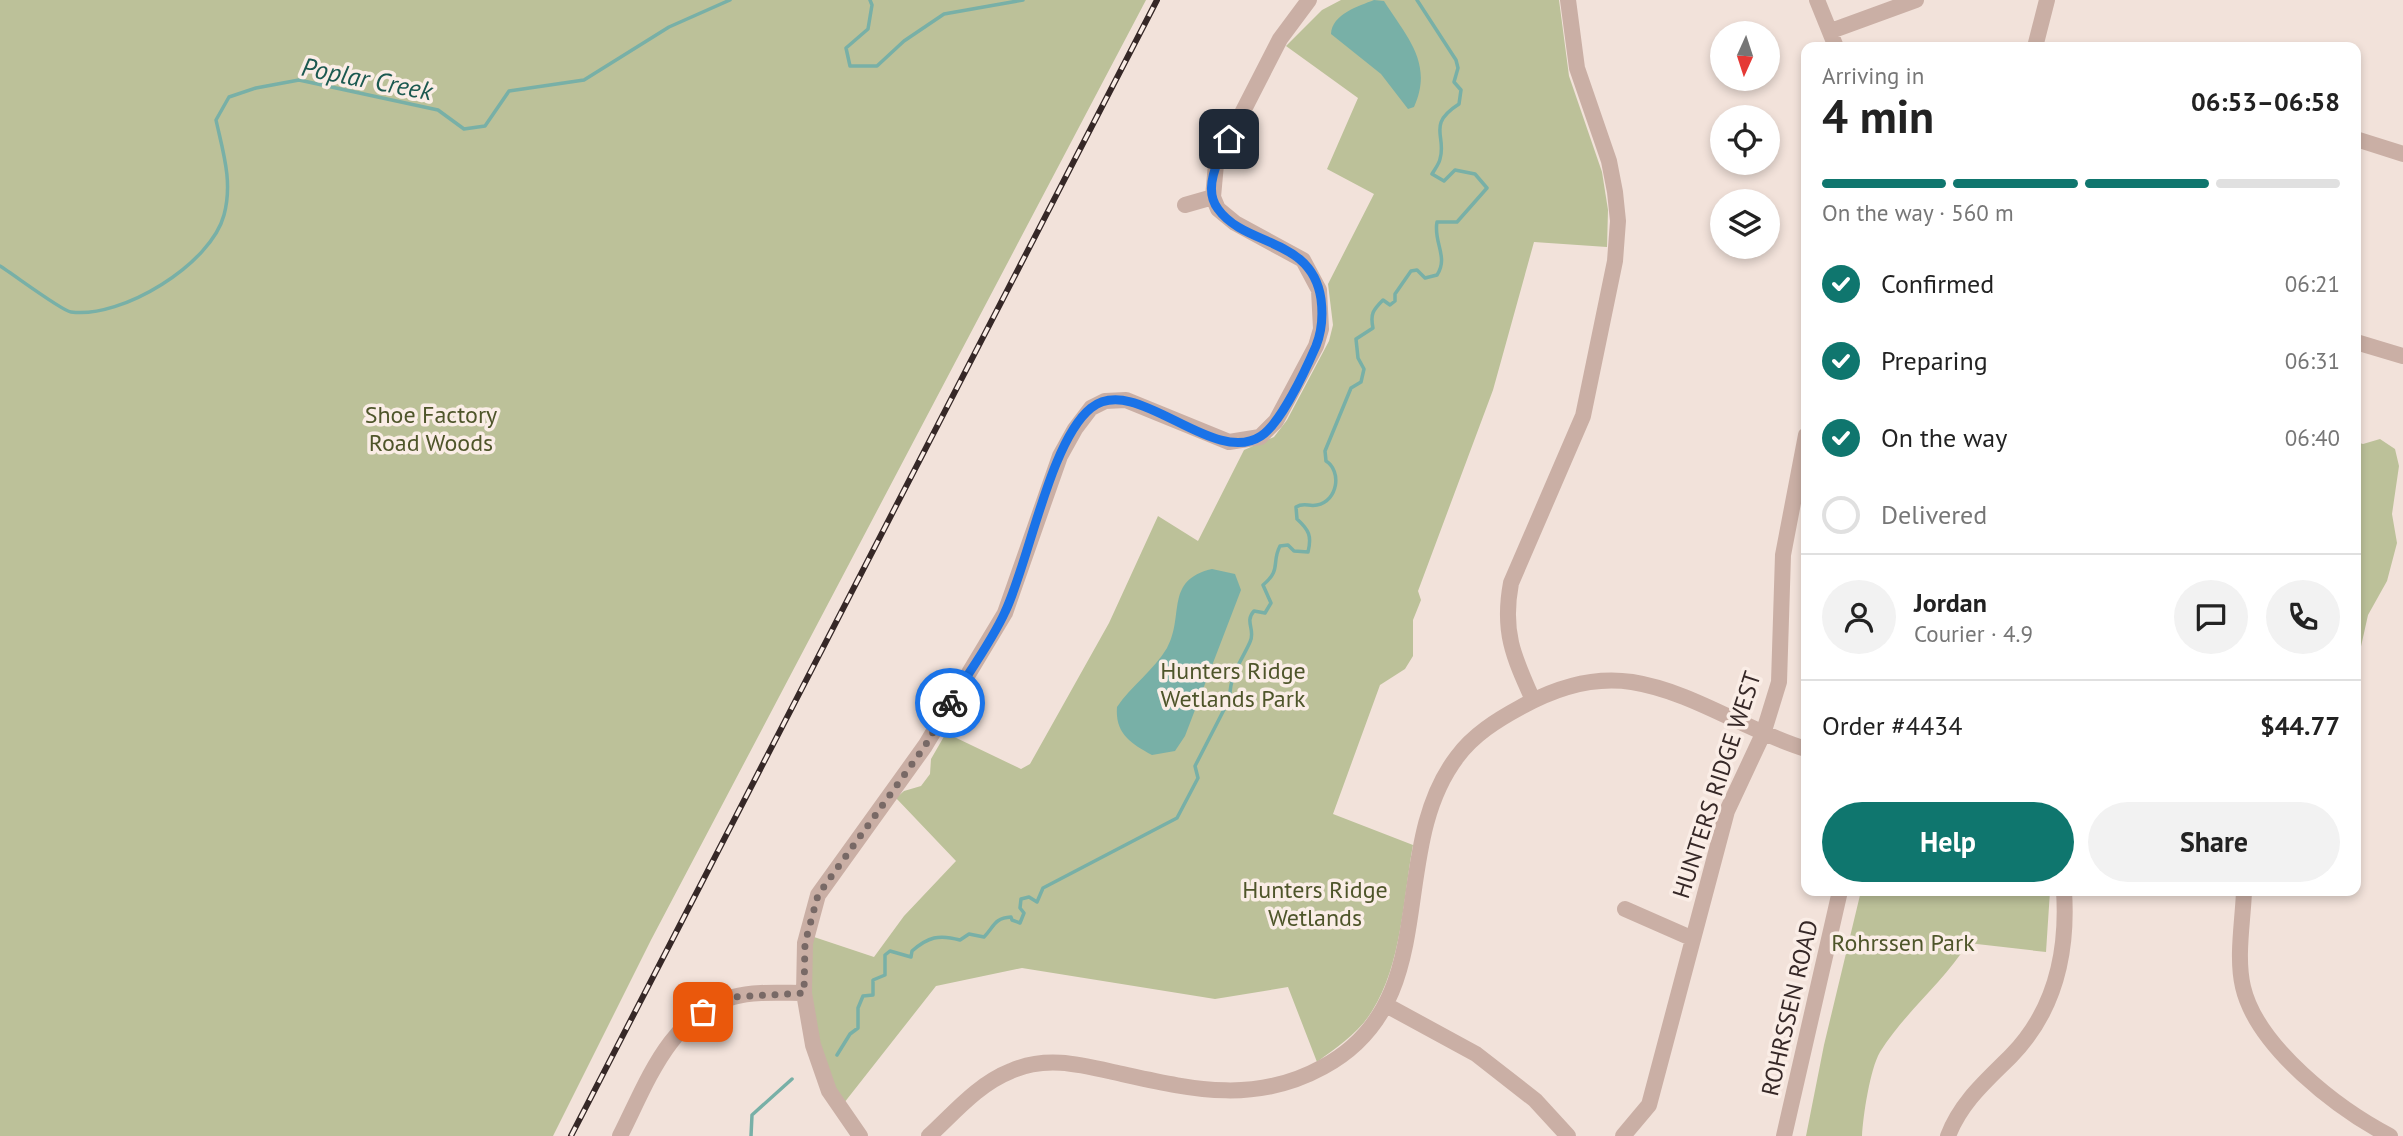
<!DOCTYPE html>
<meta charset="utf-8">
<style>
body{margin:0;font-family:"PT Sans",sans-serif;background:#f2f2f2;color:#222;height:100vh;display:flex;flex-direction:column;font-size:26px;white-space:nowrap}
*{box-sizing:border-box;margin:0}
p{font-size:23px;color:#767676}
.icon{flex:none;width:38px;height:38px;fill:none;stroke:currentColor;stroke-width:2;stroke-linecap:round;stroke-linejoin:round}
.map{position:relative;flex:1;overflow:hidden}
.details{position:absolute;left:1801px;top:42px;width:560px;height:854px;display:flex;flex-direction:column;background:#fff;border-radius:14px;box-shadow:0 4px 10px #0003}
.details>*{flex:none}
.needle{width:46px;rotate:183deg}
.tools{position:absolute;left:1710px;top:21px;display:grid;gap:14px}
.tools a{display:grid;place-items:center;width:70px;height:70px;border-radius:50%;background:#fff;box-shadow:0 4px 10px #0003;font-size:35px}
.pin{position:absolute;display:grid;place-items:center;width:60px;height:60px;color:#fff;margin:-30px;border-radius:14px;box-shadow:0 4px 10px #0006}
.courier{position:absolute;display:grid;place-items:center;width:70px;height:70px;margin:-35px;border:5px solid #1a73e8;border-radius:50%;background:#fff;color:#222;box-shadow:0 2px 9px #0007}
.overview em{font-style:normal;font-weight:600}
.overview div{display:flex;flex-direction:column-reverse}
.overview{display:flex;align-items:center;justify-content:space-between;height:119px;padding:0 21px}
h1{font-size:46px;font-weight:600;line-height:52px}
.bar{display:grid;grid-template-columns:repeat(4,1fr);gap:10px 7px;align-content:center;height:84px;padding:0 21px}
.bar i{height:9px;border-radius:5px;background:#e0e0e0}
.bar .selected{background:#0f766e}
.bar p{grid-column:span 4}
.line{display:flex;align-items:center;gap:18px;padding:0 21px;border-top:2px solid #e0e0e0}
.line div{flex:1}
.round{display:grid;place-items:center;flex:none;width:74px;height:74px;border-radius:37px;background:#f2f2f2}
ol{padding:0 21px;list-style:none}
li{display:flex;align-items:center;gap:21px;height:77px}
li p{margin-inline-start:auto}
li .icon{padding:7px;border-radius:50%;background:#0f766e;color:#fff;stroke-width:4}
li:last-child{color:#767676}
li i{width:38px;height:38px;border:4px solid #e0e0e0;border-radius:50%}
.action{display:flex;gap:14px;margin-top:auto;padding:14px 21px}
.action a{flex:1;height:80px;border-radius:42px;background:#0f766e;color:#fff;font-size:28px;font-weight:600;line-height:80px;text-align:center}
.action a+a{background:#f2f2f2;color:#222}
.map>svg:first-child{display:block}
.green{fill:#bcc199}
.water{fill:#78b0a7}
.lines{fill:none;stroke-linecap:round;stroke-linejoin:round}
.stream{stroke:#78b0a7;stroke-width:3.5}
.minor{stroke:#caafa5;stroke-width:16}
.rail-casing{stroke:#362827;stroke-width:6}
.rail{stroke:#faede6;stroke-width:3.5;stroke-dasharray:10;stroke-linecap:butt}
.done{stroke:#786966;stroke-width:7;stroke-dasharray:0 12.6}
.route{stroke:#1a73e8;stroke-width:9}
.labels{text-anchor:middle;stroke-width:7;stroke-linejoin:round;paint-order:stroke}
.park-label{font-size:24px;fill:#4e552a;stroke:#faede6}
.street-label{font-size:24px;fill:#362827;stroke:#faede6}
.water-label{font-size:26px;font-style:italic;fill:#1b5950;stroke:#faede6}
</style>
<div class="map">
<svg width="2403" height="1136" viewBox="0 0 2403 1136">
<rect width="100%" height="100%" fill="#f2e2da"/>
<path class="green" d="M0 0H1146L651 940 553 1136H0Z
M1341 0H1559L1569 76 1602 172 1608 210 1607 247 1534 242 1493 390 1418 591 1421 600 1413 620V656L1405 669 1380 685 1333 814 1413 845C1403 898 1402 964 1372 1011 1359 1033 1337 1047 1317 1062L1288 987 1215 999 1022 968 936 986 844 1103C810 1056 810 991 811 936L874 957 904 916 956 861 896 798 904 791 921 786 930 774 931 759 946 733 1021 769 1030 764 1109 623 1158 516 1198 541 1244 450 1274 437 1287 420 1329 341 1333 325 1328 284 1374 194 1327 169 1358 98 1286 46 1322 10Z
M2380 439 2395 449 2399 466 2392 514 2397 543 2387 581 2368 615 2356 669V442L2363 444Z
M1861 891H2050L2046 952 1968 943C1943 983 1905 1012 1880 1052 1870 1069 1863 1116 1862 1136H1806L1824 1045Z"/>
<path class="water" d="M1374 0 1384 1C1406 36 1434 63 1414 107L1408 109 1381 74 1331 34C1332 14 1359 6 1374 0Z
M1212 569 1235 574 1241 590 1185 736 1175 751 1152 755C1130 743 1115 733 1117 707 1131 686 1154 670 1167 648 1185 616 1164 580 1212 569Z"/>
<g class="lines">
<path class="stream" d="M870 0 872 5 868 29 846 48 850 66H877L904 41 944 14 1023 0
M0 266C13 274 62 311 71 312 122 319 211 264 224 215 233 182 223 152 216 120L229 97 256 88 299 80 438 110 464 129 485 126 509 91 584 80 669 27 730 0
M837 1055 850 1034 858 1028V1008L863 996 873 995V980L885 975V955L890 951 911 957 912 951C928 937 939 934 960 940L969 934 984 937C994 927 994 918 1011 917L1012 920 1020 923 1024 913 1020 908 1021 899 1029 897 1037 902 1043 888 1177 818 1198 778 1195 766 1230 698C1229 676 1242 660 1250 642 1256 630 1244 622 1254 611L1265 613 1271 603 1263 585C1282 569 1271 563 1280 546L1288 545 1294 551 1308 552C1312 536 1309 530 1297 519L1296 507C1304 502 1309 507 1317 505 1338 501 1342 471 1326 461L1325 451 1351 388 1361 382 1364 369 1358 358 1356 339 1373 328C1370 314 1373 310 1383 300L1390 305 1395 301V294L1411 271 1417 270 1425 278 1437 275C1449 257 1433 242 1437 222H1457L1487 188 1475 174 1455 170 1444 181 1432 174C1435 169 1439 164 1440 159 1447 136 1426 125 1459 104L1461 90 1454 82 1458 68 1456 60 1417 0
M751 1136 752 1115 792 1079"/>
<path class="minor" d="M1817 0 1836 47
M1831 31 1916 0
M2035 47 2047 0
M2356 139 2403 154
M1185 205 1213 197
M2356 342 2403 356
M1533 700C1513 656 1502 631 1511 583L1583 416 1615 261 1618 221 1615 192 1609 161 1577 68 1568 0
M2244 891C2243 921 2236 957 2243 987 2257 1047 2338 1109 2390 1136
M1625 909 1691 938
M1386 1005 1476 1054 1535 1100 1568 1136
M620 1136C647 1083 669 1016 733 997 755 991 781 993 804 993
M860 1136 829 1091 813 1045 804 993 805 943 818 895 925 746 1005 613 1060 456 1075 429 1091 408 1105 401 1126 400 1229 442 1260 437 1276 421 1316 346 1321 329 1319 290 1303 260 1235 223 1218 209 1213 197 1216 164 1280 39 1309 0
M929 1136C954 1113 978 1084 1011 1071 1045 1056 1078 1064 1113 1072 1187 1088 1252 1106 1323 1067 1446 1001 1385 852 1457 757 1473 735 1497 720 1521 707 1555 688 1593 676 1632 682 1694 692 1746 731 1806 749
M1623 1136 1649 1105 1727 811 1763 734 1779 682 1783 555 1806 435
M1784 1136 1840 891
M1948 1136C1961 1102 1986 1081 2011 1056 2056 1010 2068 952 2064 891"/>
<defs>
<path id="rail" d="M571 1136 1157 0"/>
</defs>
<use href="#rail" class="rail-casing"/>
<use href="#rail" class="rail"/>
</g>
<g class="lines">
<path class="done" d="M703 1012 733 997 804 993 805 943 818 895 925 746 950 703"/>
<path class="route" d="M950 703C968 673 991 643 1005 612 1029 562 1050 441 1091 408 1136 372 1213 468 1261 436 1281 423 1306 369 1316 346 1322 331 1323 315 1321 299 1312 237 1245 247 1218 209 1202 188 1219 158 1229 139"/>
</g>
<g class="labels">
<g class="park-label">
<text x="431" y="423">Shoe Factory<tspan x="431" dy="28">Road Woods</tspan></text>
<text x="1233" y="679">Hunters Ridge<tspan x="1233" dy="28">Wetlands Park</tspan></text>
<text x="1315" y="898">Hunters Ridge<tspan x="1315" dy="28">Wetlands</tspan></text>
<text x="1903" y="951">Rohrssen Park</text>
</g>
<g class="street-label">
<text transform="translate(1717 785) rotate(-72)" y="8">HUNTERS RIDGE WEST</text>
<text transform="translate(1790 1008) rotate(-77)" y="8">ROHRSSEN ROAD</text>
</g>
<g class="water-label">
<text transform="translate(367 79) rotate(11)" y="9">Poplar Creek</text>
</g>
</g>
</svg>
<div class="tools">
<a><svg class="needle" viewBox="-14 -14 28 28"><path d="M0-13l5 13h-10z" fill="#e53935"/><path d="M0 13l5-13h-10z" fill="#767676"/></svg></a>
<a><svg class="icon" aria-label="locate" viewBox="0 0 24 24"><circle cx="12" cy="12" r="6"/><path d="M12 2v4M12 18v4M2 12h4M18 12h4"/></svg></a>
<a><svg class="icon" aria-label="layers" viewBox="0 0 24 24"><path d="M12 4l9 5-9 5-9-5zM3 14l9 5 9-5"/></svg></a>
</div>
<div class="pin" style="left:703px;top:1012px;background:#ea580c"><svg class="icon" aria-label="bag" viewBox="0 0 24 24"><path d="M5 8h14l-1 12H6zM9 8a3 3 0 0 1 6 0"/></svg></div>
<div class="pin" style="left:1229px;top:139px;background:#1f2937"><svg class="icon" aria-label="home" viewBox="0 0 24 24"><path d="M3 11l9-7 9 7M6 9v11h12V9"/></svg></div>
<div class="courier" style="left:950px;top:703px"><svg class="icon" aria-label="bike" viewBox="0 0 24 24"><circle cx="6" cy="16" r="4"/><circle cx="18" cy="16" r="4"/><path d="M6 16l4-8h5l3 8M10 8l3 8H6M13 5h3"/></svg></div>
<section class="details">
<div class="overview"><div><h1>4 min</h1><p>Arriving in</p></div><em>06:53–06:58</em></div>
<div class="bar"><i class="selected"></i><i class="selected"></i><i class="selected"></i><i></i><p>On the way · 560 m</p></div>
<ol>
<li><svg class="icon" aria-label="check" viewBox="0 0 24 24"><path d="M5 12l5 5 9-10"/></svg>Confirmed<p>06:21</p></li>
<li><svg class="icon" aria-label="check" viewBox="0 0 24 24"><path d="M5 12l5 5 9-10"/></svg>Preparing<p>06:31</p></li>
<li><svg class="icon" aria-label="check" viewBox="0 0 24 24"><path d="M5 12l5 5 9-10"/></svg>On the way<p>06:40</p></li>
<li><i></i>Delivered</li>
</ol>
<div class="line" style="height:126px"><a class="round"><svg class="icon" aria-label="person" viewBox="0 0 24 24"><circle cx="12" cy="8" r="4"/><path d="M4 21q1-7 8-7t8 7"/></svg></a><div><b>Jordan</b><p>Courier · 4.9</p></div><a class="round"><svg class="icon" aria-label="chat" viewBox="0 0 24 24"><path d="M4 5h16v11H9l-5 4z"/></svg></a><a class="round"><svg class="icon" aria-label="phone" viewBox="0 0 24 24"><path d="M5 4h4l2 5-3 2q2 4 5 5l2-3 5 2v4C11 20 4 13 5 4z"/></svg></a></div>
<div class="line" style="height:91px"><div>Order #4434</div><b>$44.77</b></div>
<div class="action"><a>Help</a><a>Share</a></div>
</section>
</div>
